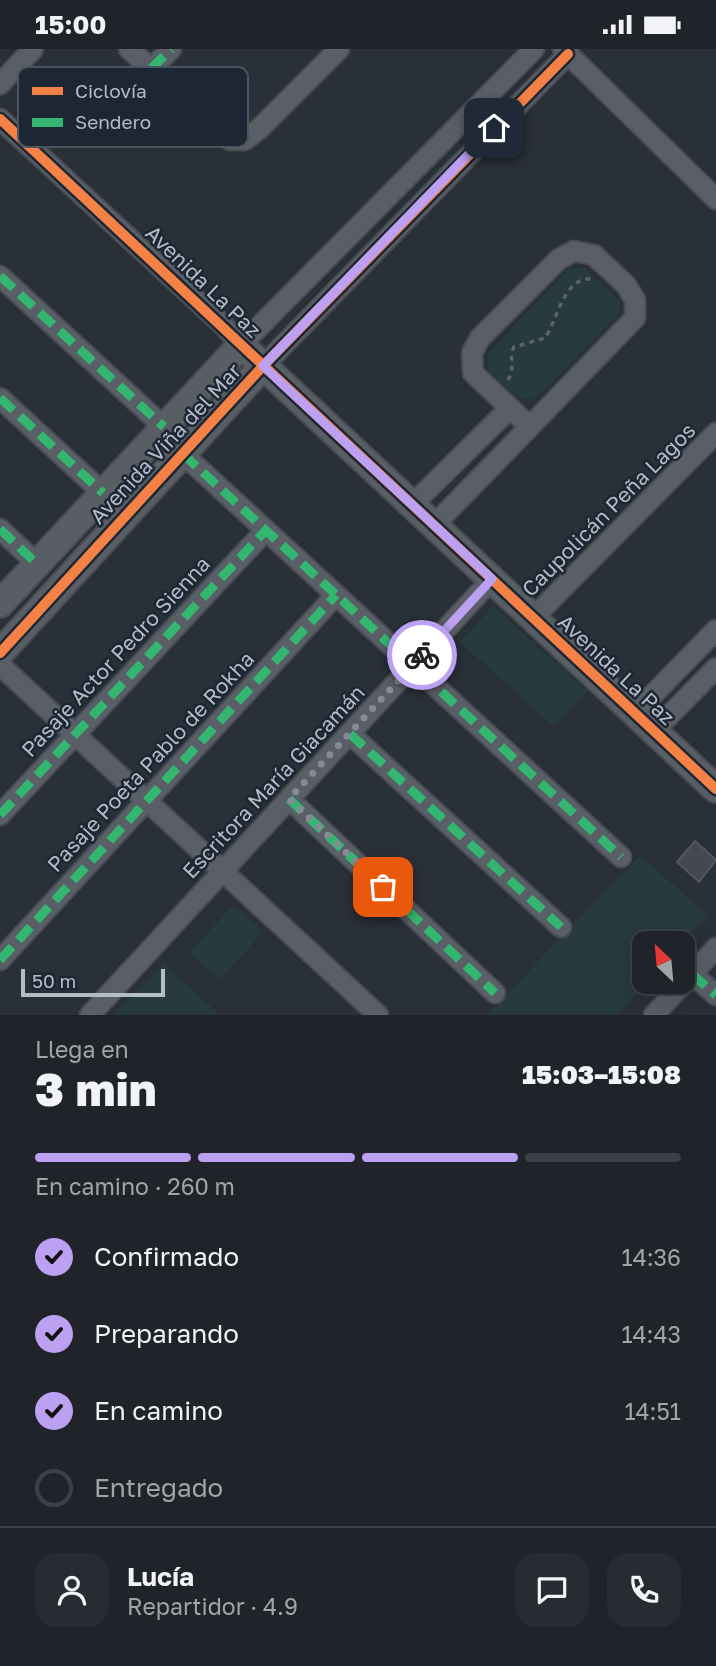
<!DOCTYPE html>
<html lang="es">
<meta charset="utf-8">
<style>
body{margin:0;font-family:"Golos Text",sans-serif;background:#282c32;color:#f1f3f6;height:100vh;display:flex;flex-direction:column;font-size:26px;white-space:nowrap}
*{box-sizing:border-box;margin:0}
p{font-size:23px;color:#a2a4a8}
.icon{flex:none;width:38px;height:38px;fill:none;stroke:currentColor;stroke-width:2;stroke-linecap:round;stroke-linejoin:round}
.map{position:relative;height:966px;overflow:hidden}
.side{display:flex;flex-direction:column;background:#20242a;flex:1}
.side>*{flex:none}
.needle{width:46px;rotate:334deg}
.tools{position:absolute;left:632px;top:882px;display:grid;gap:14px}
.tools a{display:grid;place-items:center;width:63px;height:63px;border-radius:14px;background:#20242a;box-shadow:0 7px 28px #0002,0 0 0 2px #3d4147;font-size:35px}
.scale{position:absolute;left:21px;bottom:18px;width:144px;box-sizing:border-box;padding-left:7px;border:4px solid #b4bcc9;border-top:0;font-size:19px;line-height:24px;white-space:nowrap;color:#b4bcc9;-webkit-text-stroke:5px #1d2633;paint-order:stroke}
.pin{position:absolute;display:grid;place-items:center;width:60px;height:60px;color:#fff;margin:-30px;border-radius:14px;box-shadow:0 4px 10px #0006}
.courier{position:absolute;display:grid;place-items:center;width:70px;height:70px;margin:-35px;border:5px solid #bca0f2;border-radius:50%;background:#fff;color:#222;box-shadow:0 2px 9px #0007}
.headline em{font-style:normal;font-weight:800}
.headline div{display:flex;flex-direction:column-reverse}
.headline{display:flex;align-items:center;justify-content:space-between;height:119px;padding:0 35px}
h1{font-size:46px;font-weight:800;line-height:52px}
.bar{display:grid;grid-template-columns:repeat(4,1fr);gap:10px 7px;align-content:center;height:84px;padding:0 35px}
.bar i{height:9px;border-radius:5px;background:#3d4147}
.bar .on{background:#bca0f2}
.bar p{grid-column:span 4}
.line{display:flex;align-items:center;gap:18px;padding:0 35px;border-top:2px solid #3d4147}
.line div{flex:1}
.round{display:grid;place-items:center;flex:none;width:74px;height:74px;border-radius:21px;background:#282c32}
ol{padding:0 35px;list-style:none}
li{display:flex;align-items:center;gap:21px;height:77px}
li p{margin-inline-start:auto}
li .icon{padding:7px;border-radius:50%;background:#bca0f2;color:#111;stroke-width:4}
li:last-child{color:#a2a4a8}
li i{width:38px;height:38px;border:4px solid #3d4147;border-radius:50%}
.status{display:flex;justify-content:space-between;align-items:center;height:49px;padding:0 35px;background:#20242a;direction:ltr}
.status svg{height:19px;fill:currentColor}
.map>svg:first-child{display:block}
.green{fill:#273a3e}
.building{fill:#444950;stroke:#52575f;stroke-width:2}
.lines{fill:none;stroke-linecap:round;stroke-linejoin:round}
.street-casing{stroke:#484c53;stroke-width:23}
.secondary-casing{stroke:#484c53;stroke-width:30}
.path{stroke:#5d636a;stroke-width:3.5;stroke-dasharray:5 5;stroke-linecap:butt}
.street{stroke:#5a5e66;stroke-width:19}
.secondary{stroke:#595d64;stroke-width:26}
.quiet{stroke:#33b770;stroke-width:9;stroke-dasharray:18 9;stroke-linecap:butt}
.cycleway-casing{stroke:#1d2633;stroke-width:15}
.cycleway{stroke:#f48246;stroke-width:10}
.done{stroke:#848b96;stroke-width:7;stroke-dasharray:0 12.6}
.route{stroke:#bca0f2;stroke-width:9}
.labels{text-anchor:middle;stroke-width:5;stroke-linejoin:round;paint-order:stroke}
.street-label{font-size:21px;fill:#b4bcc9;stroke:#1d2633}
.key{fill:#1d2633;stroke:#4a5360;stroke-width:2}
.key-label{font-size:19px;fill:#b4bcc9}
</style>
<div class="status"><b>15:00</b><svg viewBox="0 0 49 12"><path d="M0 12V9h3v3zM5 12V6h3v6zM10 12V3h3v9zM15 12V0h3v12zM26 1h20v11H26zM47 4h2v5h-2z"/></svg></div>
<div class="map">
<svg width="716" height="966" viewBox="0 0 716 966">
<rect width="100%" height="100%" fill="#2a3038"/>
<path class="green" d="M583 218 620 253 619 265 534 350C516 354 501 334 488 322V304L568 220Z
M493 557 587 642 554 678 460 593Z
M640 806 708 867 682 894H644V933H647L617 966H487Z
M234 856 263 883 219 931 189 903Z
M163 914 220 966H115Z"/>
<path class="building" d="M695 792 716 811 699 833 677 813Z"/>
<g class="lines">
<defs>
<path id="street" d="M129 0 230 91H245L259 80 339 0
M563 0 716 150
M151 20 171 0
M0 35 33 0
M0 70 223 276 241 296 534 0
M0 227 164 378
M263 317 568 5
M0 349 103 444
M183 405 621 808
M412 456 509 360
M434 476C501 408 568 338 635 269V251L626 236 594 206 574 202 559 210 480 289 472 304 473 324 530 378
M0 480 37 515
M533 569 716 384
M0 616 378 966
M635 664 716 581
M654 682 716 619
M350 685 561 878
M289 750 495 944
M0 766 266 481
M0 911 336 546
M692 925 716 946
M90 966 492 530
M654 966 716 899"/>
<path id="secondary" d="M0 555 241 296 716 740
M0 604 263 317"/>
</defs>
<use href="#street" class="street-casing"/>
<use href="#secondary" class="secondary-casing"/>
<path class="path" d="M508 331C516 319 508 309 514 298L545 289C557 272 564 226 593 230"/>
<use href="#street" class="street"/>
<use href="#secondary" class="secondary"/>
<path class="quiet" d="M151 20 171 0
M0 227 164 378
M0 349 103 444
M183 405 621 808
M0 480 37 515
M350 685 561 878
M289 750 495 944
M0 766 266 481
M0 911 336 546
M692 925 716 946"/>
<defs>
<path id="cycleway" d="M0 70 716 740
M0 604 263 317 568 5"/>
</defs>
<use href="#cycleway" class="cycleway-casing"/>
<use href="#cycleway" class="cycleway"/>
</g>
<g class="lines">
<path class="done" d="M383 838 289 750 422 606"/>
<path class="route" d="M422 606 492 530 263 317 494 79"/>
</g>
<g class="labels">
<g class="street-label">
<text transform="translate(203 233) rotate(44)" y="7">Avenida La Paz</text>
<text transform="translate(166 395) rotate(-47)" y="7">Avenida Viña del Mar</text>
<text transform="translate(609 461) rotate(-45)" y="7">Caupolicán Peña Lagos</text>
<text transform="translate(116 608) rotate(-47)" y="7">Pasaje Actor Pedro Sienna</text>
<text transform="translate(616 621) rotate(43)" y="7">Avenida La Paz</text>
<text transform="translate(151 713) rotate(-47)" y="7">Pasaje Poeta Pablo de Rokha</text>
<text transform="translate(274 733) rotate(-47)" y="7">Escritora María Giacamán</text>
</g>
</g>
<rect x="18" y="18" width="230" height="80" rx="10" class="key"/>
<rect x="32" y="38" width="31" height="8" fill="#f48246"/>
<rect x="32" y="69" width="31" height="9" fill="#33b770"/>
<g class="key-label">
<text x="75" y="49">Ciclovía</text>
<text x="75" y="80">Sendero</text>
</g>
</svg>
<div class="tools">
<a><svg class="needle" viewBox="-14 -14 28 28"><path d="M0-13l5 13h-10z" fill="#e53935"/><path d="M0 13l5-13h-10z" fill="#a2a4a8"/></svg></a>
</div>
<div class="scale">50 m</div>
<div class="pin" style="left:383px;top:838px;background:#ea580c"><svg class="icon" aria-label="bag" viewBox="0 0 24 24"><path d="M5 8h14l-1 12H6zM9 8a3 3 0 0 1 6 0"/></svg></div>
<div class="pin" style="left:494px;top:79px;background:#1f2937"><svg class="icon" aria-label="home" viewBox="0 0 24 24"><path d="M3 11l9-7 9 7M6 9v11h12V9"/></svg></div>
<div class="courier" style="left:422px;top:606px"><svg class="icon" aria-label="bike" viewBox="0 0 24 24"><circle cx="6" cy="16" r="4"/><circle cx="18" cy="16" r="4"/><path d="M6 16l4-8h5l3 8M10 8l3 8H6M13 5h3"/></svg></div>
</div>
<section class="side">
<div class="headline"><div><h1>3 min</h1><p>Llega en</p></div><em>15:03–15:08</em></div>
<div class="bar"><i class="on"></i><i class="on"></i><i class="on"></i><i></i><p>En camino · 260 m</p></div>
<ol>
<li><svg class="icon" aria-label="check" viewBox="0 0 24 24"><path d="M5 12l5 5 9-10"/></svg>Confirmado<p>14:36</p></li>
<li><svg class="icon" aria-label="check" viewBox="0 0 24 24"><path d="M5 12l5 5 9-10"/></svg>Preparando<p>14:43</p></li>
<li><svg class="icon" aria-label="check" viewBox="0 0 24 24"><path d="M5 12l5 5 9-10"/></svg>En camino<p>14:51</p></li>
<li><i></i>Entregado</li>
</ol>
<div class="line" style="height:126px"><a class="round"><svg class="icon" aria-label="person" viewBox="0 0 24 24"><circle cx="12" cy="8" r="4"/><path d="M4 21q1-7 8-7t8 7"/></svg></a><div><b>Lucía</b><p>Repartidor · 4.9</p></div><a class="round"><svg class="icon" aria-label="chat" viewBox="0 0 24 24"><path d="M4 5h16v11H9l-5 4z"/></svg></a><a class="round"><svg class="icon" aria-label="phone" viewBox="0 0 24 24"><path d="M5 4h4l2 5-3 2q2 4 5 5l2-3 5 2v4C11 20 4 13 5 4z"/></svg></a></div>
</section>
